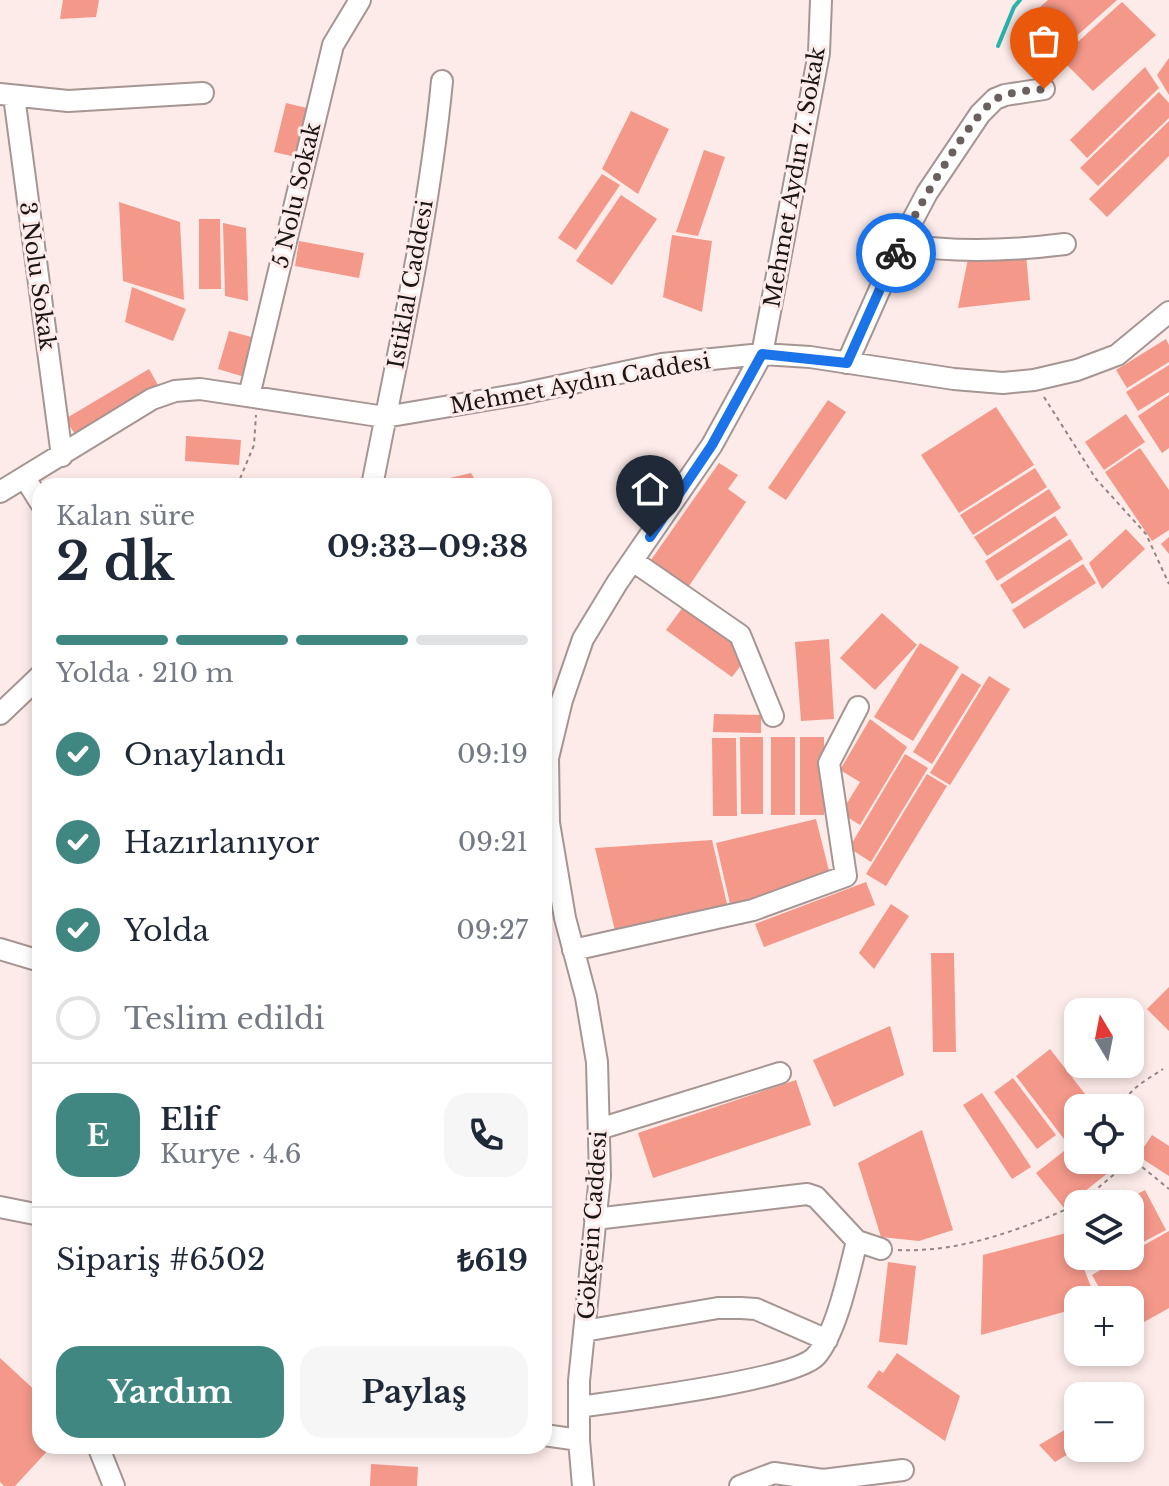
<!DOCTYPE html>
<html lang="tr">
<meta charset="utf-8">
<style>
body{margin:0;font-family:"Libre Baskerville",serif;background:#f6f6f7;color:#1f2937;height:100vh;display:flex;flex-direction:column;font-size:30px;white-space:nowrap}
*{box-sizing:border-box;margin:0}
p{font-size:26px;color:#747a83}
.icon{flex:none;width:44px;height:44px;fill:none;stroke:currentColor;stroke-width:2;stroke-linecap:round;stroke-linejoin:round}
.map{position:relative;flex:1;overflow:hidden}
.panel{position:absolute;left:32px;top:478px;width:520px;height:976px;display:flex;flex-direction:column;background:#fff;border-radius:24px;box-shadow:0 4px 12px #0003}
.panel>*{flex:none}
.needle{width:52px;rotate:350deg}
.tools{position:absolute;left:1064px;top:998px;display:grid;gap:16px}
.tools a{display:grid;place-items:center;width:80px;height:80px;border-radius:16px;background:#fff;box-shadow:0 4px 12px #0003;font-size:40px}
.pin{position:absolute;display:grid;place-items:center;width:68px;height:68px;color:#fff;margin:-82px -34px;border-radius:50% 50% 50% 0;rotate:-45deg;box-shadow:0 0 8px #0007}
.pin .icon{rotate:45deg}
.courier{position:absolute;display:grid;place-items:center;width:80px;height:80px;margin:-40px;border:6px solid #1a73e8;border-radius:50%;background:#fff;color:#222;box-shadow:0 2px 10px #0007}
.headline em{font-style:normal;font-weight:700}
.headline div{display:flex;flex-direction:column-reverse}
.headline{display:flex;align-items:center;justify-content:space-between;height:136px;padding:0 24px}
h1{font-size:52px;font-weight:700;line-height:60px}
.bar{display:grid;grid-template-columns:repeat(4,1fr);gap:12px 8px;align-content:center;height:96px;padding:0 24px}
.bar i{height:10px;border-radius:6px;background:#e0e1e3}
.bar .selected{background:#408782}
.bar p{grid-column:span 4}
.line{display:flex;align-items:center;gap:20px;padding:0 24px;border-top:2px solid #e0e1e3}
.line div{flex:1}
.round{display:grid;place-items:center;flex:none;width:84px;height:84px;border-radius:24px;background:#f6f6f7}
ol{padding:0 24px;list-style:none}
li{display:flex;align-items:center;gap:24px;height:88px}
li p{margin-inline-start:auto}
li .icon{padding:8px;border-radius:50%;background:#408782;color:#fff;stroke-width:4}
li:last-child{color:#747a83}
li i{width:44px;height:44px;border:4px solid #e0e1e3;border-radius:50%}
.button{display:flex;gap:16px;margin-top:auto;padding:16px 24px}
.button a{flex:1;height:92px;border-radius:24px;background:#408782;color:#fff;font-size:32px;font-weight:700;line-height:92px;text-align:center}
.button a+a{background:#f6f6f7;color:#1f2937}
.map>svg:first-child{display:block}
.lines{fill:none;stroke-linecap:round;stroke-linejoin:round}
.stream{stroke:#26b4ad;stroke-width:4}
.building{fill:#f4988a}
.minor-casing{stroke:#a59593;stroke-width:24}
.path{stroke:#918684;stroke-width:2;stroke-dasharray:4 4;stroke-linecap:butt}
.minor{stroke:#fff;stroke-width:20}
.done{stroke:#6a615f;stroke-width:8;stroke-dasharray:0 14.4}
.route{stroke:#1a73e8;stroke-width:10}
.labels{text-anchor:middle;stroke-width:6;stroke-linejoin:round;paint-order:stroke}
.street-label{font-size:22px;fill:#1b1615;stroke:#fcebe8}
</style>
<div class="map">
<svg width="1169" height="1486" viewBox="0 0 1169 1486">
<rect width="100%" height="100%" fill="#fcebe8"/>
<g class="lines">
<path class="stream" d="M998 46 1014 7 1020 0"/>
</g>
<path class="building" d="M63 0H99L96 17 60 19Z
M1048 0H1117L1053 57 1022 23Z
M1122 2 1156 35 1093 91 1060 58Z
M1169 58V95L1157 75Z
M1145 67 1159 88 1087 158 1070 140Z
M1159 92 1169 103V118L1098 186 1080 168Z
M286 103 311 109 300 158 274 152Z
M631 111 669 129 638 194 602 169Z
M1169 121V156L1107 217 1089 199Z
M704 150 725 157 698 236 676 232Z
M602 174 620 185 576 250 558 238Z
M621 195 657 219 612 285 576 261Z
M119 202 180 222 184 300 123 281Z
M199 219H220L221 289H199Z
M223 223 246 228 248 301 225 296Z
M672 235 712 241 702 312 663 297Z
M299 241 364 253 359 278 295 266Z
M969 254H1026L1030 300 958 308Z
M132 287 186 309 173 341 125 322Z
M229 331 259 339 248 378 218 369Z
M1166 339 1169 345V362L1127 388 1116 370Z
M1169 365V392L1138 411 1126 392Z
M149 369 158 385 75 434 65 419Z
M1169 395V448L1162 453 1138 416Z
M828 400 846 412 786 500 768 488Z
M996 407 1034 465 959 513 921 455Z
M1126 414 1145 442 1104 470 1085 442Z
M186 436 241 440 239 465 185 461Z
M1140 448 1169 490V530L1152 541 1105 472Z
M719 463 738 475 728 489 746 502 689 586 651 560Z
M1035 468 1047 487 973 535 960 515Z
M471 473 479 486H420V485Z
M1049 489 1061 508 987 556 974 537Z
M1055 516 1068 535 997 581 985 561Z
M1126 529 1145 549 1102 589 1089 563Z
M1169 537V554L1161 544Z
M1070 539 1083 559 1012 604 1000 585Z
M1083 564 1096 583 1024 629 1012 610Z
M683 607 731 640 747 657 732 677 666 630Z
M882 613 917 645 875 690 840 658Z
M829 639 834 719 801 721 795 642Z
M920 643 959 667 913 741 874 717Z
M962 673 981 685 932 764 913 752Z
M989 676 1010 689 950 785 930 773Z
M714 714 761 715V733L713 732Z
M870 719 907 747 860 825 841 813 860 782 840 770Z
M740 737H763V814H741Z
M771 737H795V815H771Z
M800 737H824V815H800Z
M712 738H736L737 816H713Z
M905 754 928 768 871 862 849 848Z
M927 774 947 786 886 886 866 874Z
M816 819 832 883 731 908 716 843Z
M712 840 728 908 616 935 595 848Z
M866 882 875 905 764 947 755 924Z
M891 904 909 916 874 969 859 953Z
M931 953H954L956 1052H933Z
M1169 987V1031L1147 1009Z
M890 1026 904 1075 834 1107 813 1060Z
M1050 1049 1096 1108H1078V1128L1064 1139 1016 1076Z
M37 1059 40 1060V1083L33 1082Z
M1013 1078 1056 1135 1037 1149 994 1092Z
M796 1080 811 1125 653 1178 638 1133Z
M982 1093 1031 1167 1012 1179 963 1105Z
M922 1130 953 1230 919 1241 881 1237 858 1163Z
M1152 1135 1169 1146V1176L1138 1156Z
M1078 1140V1160H1124L1064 1208 1036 1173Z
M1145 1190 1166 1230 1130 1249V1204H1119Z
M1169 1231V1308L1130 1330V1300H1106L1092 1275 1124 1256H1130V1253Z
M1070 1232 1096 1300H1078V1308L981 1335 983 1255Z
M1090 1256H1117L1096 1267Z
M888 1262 916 1266 907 1345 879 1342Z
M897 1353 960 1396 945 1441 867 1387 879 1370 883 1373Z
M0 1358 40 1395V1446H52L15 1486H4L0 1482Z
M1078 1422V1448L1055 1462 1039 1445Z
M371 1464 418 1467 417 1486H370Z"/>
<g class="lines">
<defs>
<path id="minor" d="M0 94 68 101 203 93
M14 96 62 456
M900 244C954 253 1010 251 1065 244
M847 363 900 244 927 193 980 114 995 99 1005 95 1044 89
M249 396 333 45 360 0
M25 478 40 502
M372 486C398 352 429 217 442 81
M0 492 152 399 175 391 200 389 385 417 521 394 662 364 762 354 810 357 954 379 1003 383 1034 380 1077 370 1117 355 1169 312
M633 561 740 635 773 716
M0 714 40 676
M0 949 40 961
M573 950 753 910 846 876 829 763 858 707
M599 1129 780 1073
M0 1207 40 1215
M595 1219 807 1194 816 1197 857 1241 881 1249
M584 1331 718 1308H741L756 1309 827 1340
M579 1407C620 1401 795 1380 816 1356 837 1332 849 1272 857 1241
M544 1435 579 1440
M98 1446 114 1486
M583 1486 579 1440V1381L600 1176 597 1062 586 997 565 918 549 823 548 758 562 700 583 639 617 583 712 445 762 354 819 53 821 0
M740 1486 774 1473 823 1480 903 1470"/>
</defs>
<use href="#minor" class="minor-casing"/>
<path class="path" d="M1044 397 1096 479 1146 534 1169 584
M237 486 254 445 256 415
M1122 1108C1127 1089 1147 1080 1163 1069
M1130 1157 1169 1189
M1080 1203 1117 1172 1125 1160
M898 1250C960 1253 1023 1229 1078 1204"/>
<use href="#minor" class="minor"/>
</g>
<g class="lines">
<path class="done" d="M896 253C909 222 970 115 996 99 1010 91 1028 91 1044 89"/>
<path class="route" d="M650 537 712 445 762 354 847 363 896 253"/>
</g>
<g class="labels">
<g class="street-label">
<text transform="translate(794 177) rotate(-80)" y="8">Mehmet Aydın 7. Sokak</text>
<text transform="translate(296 195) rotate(-77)" y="8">5 Nolu Sokak</text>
<text transform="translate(38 276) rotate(82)" y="8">3 Nolu Sokak</text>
<text transform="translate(410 284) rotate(-80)" y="8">Istiklal Caddesi</text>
<text transform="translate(580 383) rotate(-10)" y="8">Mehmet Aydın Caddesi</text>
<text transform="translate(592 1225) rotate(-86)" y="8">Gökçein Caddesi</text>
</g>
</g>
</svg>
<div class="tools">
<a><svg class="needle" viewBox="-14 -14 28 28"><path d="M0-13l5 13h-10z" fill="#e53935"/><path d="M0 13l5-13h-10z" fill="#747a83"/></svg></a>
<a><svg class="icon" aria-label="locate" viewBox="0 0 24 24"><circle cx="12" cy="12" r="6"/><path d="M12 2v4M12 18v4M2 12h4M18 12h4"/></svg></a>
<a><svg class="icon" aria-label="layers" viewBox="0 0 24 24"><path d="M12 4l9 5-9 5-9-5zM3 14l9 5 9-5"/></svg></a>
<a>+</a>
<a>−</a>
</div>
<div class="pin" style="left:1044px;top:89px;background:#ea580c"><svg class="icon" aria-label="bag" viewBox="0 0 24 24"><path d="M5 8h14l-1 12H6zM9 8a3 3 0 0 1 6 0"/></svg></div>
<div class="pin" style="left:650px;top:537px;background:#1f2937"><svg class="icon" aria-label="home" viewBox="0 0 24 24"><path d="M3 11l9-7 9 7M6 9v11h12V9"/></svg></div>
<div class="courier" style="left:896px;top:253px"><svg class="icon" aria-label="bike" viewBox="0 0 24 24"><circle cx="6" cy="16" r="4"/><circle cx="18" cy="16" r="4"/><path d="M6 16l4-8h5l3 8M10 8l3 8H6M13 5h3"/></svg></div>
<section class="panel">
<div class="headline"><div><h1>2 dk</h1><p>Kalan süre</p></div><em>09:33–09:38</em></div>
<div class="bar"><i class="selected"></i><i class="selected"></i><i class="selected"></i><i></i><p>Yolda · 210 m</p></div>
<ol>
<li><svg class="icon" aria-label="check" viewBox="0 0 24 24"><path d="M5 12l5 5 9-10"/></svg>Onaylandı<p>09:19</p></li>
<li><svg class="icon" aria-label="check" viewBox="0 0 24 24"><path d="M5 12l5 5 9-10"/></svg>Hazırlanıyor<p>09:21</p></li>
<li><svg class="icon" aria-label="check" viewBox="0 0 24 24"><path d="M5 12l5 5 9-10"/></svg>Yolda<p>09:27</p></li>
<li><i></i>Teslim edildi</li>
</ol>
<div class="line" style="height:144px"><b class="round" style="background:#408782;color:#fff">E</b><div><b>Elif</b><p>Kurye · 4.6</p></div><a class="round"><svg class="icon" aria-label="phone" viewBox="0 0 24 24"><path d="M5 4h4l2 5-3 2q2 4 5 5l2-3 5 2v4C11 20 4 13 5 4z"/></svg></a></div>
<div class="line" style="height:104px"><div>Sipariş #6502</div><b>₺619</b></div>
<div class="button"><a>Yardım</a><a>Paylaş</a></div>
</section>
</div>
